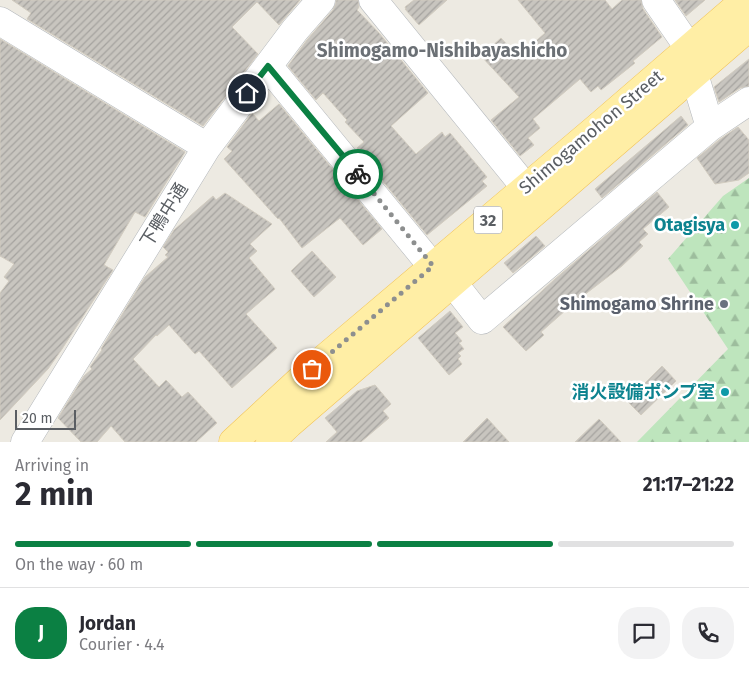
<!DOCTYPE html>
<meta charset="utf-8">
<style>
body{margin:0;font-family:"Fira Sans","Noto Sans JP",sans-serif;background:#f2f2f3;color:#2b2b33;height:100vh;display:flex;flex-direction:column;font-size:19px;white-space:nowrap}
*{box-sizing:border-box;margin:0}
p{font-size:16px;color:#7c7c81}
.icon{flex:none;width:28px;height:28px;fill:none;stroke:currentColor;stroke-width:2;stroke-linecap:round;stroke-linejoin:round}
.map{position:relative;height:442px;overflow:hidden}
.side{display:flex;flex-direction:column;background:#fff;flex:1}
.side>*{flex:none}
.scale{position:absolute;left:15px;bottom:12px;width:61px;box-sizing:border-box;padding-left:5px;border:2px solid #5a5e63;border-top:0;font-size:14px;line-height:18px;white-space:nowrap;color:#5a5e63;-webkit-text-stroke:4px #fff;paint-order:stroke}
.pin{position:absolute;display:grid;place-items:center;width:42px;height:42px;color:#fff;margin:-21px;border:2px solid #fff;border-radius:50%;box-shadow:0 1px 5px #0007}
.courier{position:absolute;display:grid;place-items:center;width:50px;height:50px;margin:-25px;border:4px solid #0b8043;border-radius:50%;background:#fff;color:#222;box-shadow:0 1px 6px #0007}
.summary em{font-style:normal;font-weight:700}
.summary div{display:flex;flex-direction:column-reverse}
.summary{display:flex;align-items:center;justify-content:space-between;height:85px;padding:0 15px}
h1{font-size:32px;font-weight:700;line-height:38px}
.bar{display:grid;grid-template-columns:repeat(4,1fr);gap:8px 5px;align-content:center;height:60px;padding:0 15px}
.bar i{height:6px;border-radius:4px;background:#e1e1e2}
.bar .current{background:#0b8043}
.bar p{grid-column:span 4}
.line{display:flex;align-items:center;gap:12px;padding:0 15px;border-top:1px solid #e1e1e2}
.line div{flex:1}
.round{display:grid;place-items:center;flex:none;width:52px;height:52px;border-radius:20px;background:#f2f2f3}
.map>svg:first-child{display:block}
.forest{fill:url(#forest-firs)}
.building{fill:url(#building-hatch);stroke:#d2ccc0}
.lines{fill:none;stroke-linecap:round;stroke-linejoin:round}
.minor-casing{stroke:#b4b8bc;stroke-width:29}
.major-casing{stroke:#f2c356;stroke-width:29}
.minor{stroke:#fff;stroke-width:28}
.major{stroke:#ffeea5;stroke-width:28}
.done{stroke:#8d8f8f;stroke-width:5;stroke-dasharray:0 9}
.route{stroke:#0b8043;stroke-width:6}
.culture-dot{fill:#0f9aa8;stroke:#fff;stroke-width:2}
.worship-dot{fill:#6b7280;stroke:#fff;stroke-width:2}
.labels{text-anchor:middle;stroke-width:5;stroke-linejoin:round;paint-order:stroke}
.shield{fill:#fff;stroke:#8c8e92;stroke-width:1}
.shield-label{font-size:16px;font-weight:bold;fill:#5a5e63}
.street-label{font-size:18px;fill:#5a5e63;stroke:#fff}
.culture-label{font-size:18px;font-weight:bold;fill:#0d838f;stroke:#fff;text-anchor:end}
.worship-label{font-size:18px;font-weight:bold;fill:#5b616d;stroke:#fff;text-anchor:end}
.neighbourhood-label{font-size:19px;font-weight:bold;fill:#6b7075;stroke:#fff}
</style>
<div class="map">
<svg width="749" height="442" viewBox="0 0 749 442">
<defs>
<pattern id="forest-firs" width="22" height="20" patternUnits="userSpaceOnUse" patternTransform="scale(1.25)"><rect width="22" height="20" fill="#bee5bd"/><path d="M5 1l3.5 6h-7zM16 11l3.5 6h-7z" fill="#9dbd9d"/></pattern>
<pattern id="building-hatch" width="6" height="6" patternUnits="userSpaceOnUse" patternTransform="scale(1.25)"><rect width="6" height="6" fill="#c8c5bf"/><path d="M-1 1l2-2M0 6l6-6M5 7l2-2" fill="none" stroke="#a5a39f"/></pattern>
</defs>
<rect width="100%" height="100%" fill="#edeae2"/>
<path class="forest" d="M749 178V442H637L728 349 668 259 723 196Z"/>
<path class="building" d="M12 0H300L279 25 257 2 232 27 258 54 203 126 27 19 31 13Z
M336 0H358L359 7 357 10 379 33 428 93 391 126 416 154 442 132 445 137 450 133 487 177 482 181 487 186 427 235 381 179 383 178 357 148 364 142 345 122 347 120 323 93 316 100 288 66 307 40 333 10 336 3Z
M414 0H447L419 25 405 9H406L405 7Z
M518 0H605L612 9 622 0H641L643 9 662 37 633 61 635 63 601 90 598 86 591 92 580 79 533 119 540 128 528 138 534 145 520 156 491 120 519 97 481 56 501 38 518 57 545 33Z
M675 0H705L686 16Z
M0 39 185 152 145 217 135 212 104 265 113 270 62 349 48 369 0 420V293L9 281 4 277 14 264 0 256Z
M749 59V86L740 88 719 102 714 87Z
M279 104 382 229 363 245 340 218 302 248 279 218 278 219 224 159 232 151 227 147 252 113 259 121Z
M681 116 688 125 602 198 595 189Z
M738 127 749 140V173L739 180 715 184 697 158 719 140Z
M657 192 669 207 643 229 648 234 639 242 643 246 622 266 575 302 541 332 544 335 526 351 503 327 555 279Z
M225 193 272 224 250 244 257 251 249 258 275 289 246 314 277 348 232 388 199 351 195 354 169 325 157 336 156 335 133 359 159 387 166 380 182 397 188 392 217 423 196 442H125L111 426 97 442H81L58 418 84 376 92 369 90 367 102 350 101 349 145 277 168 257 165 255 168 252 163 247 174 230 213 196 216 200Z
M536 236 545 246 513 273 504 263Z
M312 251 336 277 314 297 291 271Z
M450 311 463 327 455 333 462 341 459 343 464 349 458 353 461 356 458 359 462 364 449 375 418 338Z
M662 366 676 381 641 415 627 401Z
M375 385 391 404 383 411 389 418 361 442H326L337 432 325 418 357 391Z
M487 418 509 442H463Z
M599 419 621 442H575Z"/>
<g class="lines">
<defs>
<path id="minor" d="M373 0 526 188
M656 0 689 48 694 74 710 127
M0 21 207 147
M268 66 433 267
M453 283 482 320 710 127 749 101
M25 442 207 147 295 30 321 0"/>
<path id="major" d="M233 442 312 369 598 127 745 0
M270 442 289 424 749 27"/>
</defs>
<use href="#minor" class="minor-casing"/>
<use href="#major" class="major-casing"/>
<use href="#minor" class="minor"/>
<use href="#major" class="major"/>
</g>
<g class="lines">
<path class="done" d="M312 369 433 266 358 174"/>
<path class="route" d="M247 93 268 66 358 174"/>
</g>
<g class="culture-dot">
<circle cx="735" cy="225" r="5"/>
<circle cx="725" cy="392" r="5"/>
</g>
<circle class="worship-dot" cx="724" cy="304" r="5"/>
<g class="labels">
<rect class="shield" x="474" y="206.5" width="28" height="27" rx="4"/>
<g class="shield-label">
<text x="488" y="226">32</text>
</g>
<g class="street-label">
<text transform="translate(591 132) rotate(-40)" y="6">Shimogamohon Street</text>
<text transform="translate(164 215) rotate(-58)" y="6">下鴨中通</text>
</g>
<g class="culture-label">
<text x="725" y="231">Otagisya</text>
<text x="715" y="398">消火設備ポンプ室</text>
</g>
<g class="worship-label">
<text x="714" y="310">Shimogamo Shrine</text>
</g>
<g class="neighbourhood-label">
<text x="442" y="57">Shimogamo-Nishibayashicho</text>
</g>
</g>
</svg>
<div class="scale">20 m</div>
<div class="pin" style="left:312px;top:369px;background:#ea580c"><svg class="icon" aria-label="bag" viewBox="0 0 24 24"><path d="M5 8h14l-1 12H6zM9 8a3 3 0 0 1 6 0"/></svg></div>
<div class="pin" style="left:247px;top:93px;background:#1f2937"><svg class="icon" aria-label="home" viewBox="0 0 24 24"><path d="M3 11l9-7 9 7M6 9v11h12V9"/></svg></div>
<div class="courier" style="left:358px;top:174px"><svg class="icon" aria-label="bike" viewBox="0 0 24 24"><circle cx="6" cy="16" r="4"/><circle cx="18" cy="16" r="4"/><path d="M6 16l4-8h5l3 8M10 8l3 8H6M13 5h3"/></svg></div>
</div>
<section class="side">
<div class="summary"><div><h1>2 min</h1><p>Arriving in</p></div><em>21:17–21:22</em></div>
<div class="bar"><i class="current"></i><i class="current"></i><i class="current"></i><i></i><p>On the way · 60 m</p></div>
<div class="line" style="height:90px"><b class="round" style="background:#0b8043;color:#fff">J</b><div><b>Jordan</b><p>Courier · 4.4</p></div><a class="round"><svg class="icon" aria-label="chat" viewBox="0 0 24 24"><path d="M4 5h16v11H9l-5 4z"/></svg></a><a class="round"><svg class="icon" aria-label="phone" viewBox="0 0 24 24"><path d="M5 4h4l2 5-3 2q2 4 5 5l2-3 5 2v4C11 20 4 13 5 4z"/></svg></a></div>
</section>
